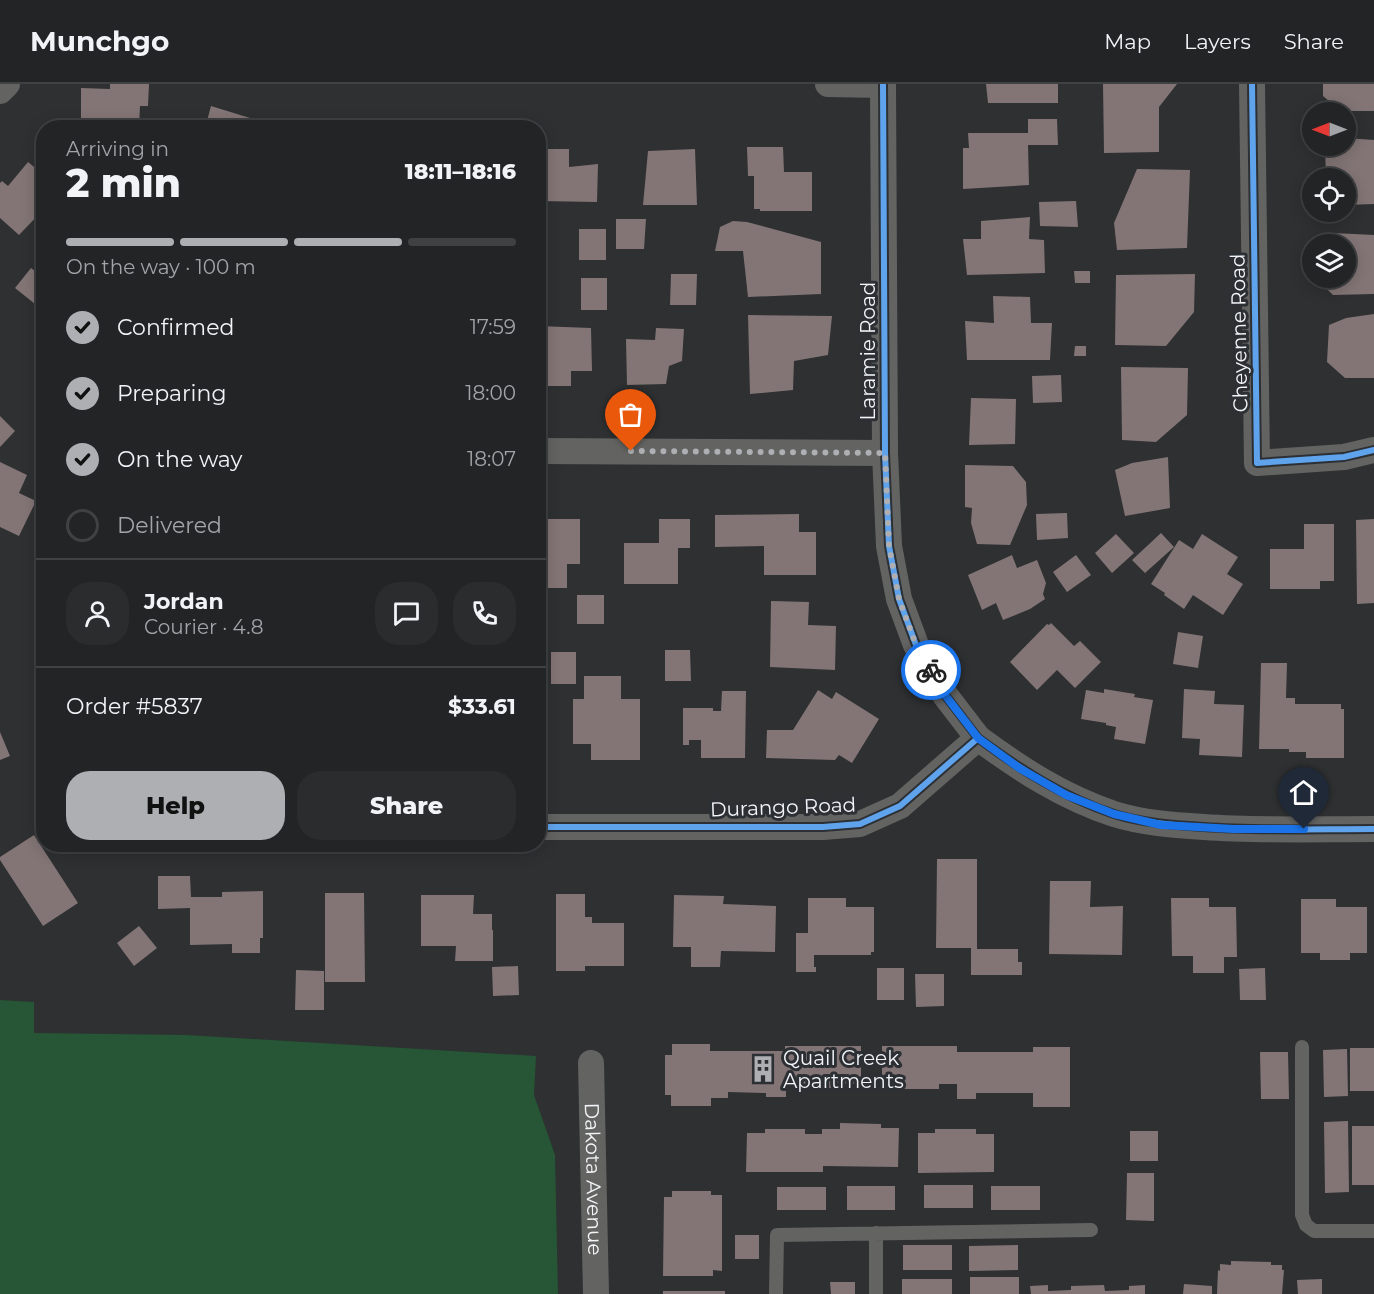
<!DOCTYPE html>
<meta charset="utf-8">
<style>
body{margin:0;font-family:Montserrat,sans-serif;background:#2a2c2e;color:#f1f3f6;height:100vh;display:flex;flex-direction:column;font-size:22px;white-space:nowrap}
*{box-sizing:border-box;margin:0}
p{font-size:20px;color:#a2a4a7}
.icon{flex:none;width:33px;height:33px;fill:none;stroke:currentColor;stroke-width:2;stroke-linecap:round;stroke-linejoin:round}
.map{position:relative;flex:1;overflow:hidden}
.sheet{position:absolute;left:36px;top:36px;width:510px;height:732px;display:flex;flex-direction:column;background:#222426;border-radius:24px;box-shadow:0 3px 15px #0003,0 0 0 2px #3f4143}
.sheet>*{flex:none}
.needle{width:39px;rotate:270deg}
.tools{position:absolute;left:1302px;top:18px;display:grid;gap:12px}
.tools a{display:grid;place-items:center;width:54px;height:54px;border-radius:50%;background:#222426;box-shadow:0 3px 15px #0003,0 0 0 2px #3f4143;font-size:30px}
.pin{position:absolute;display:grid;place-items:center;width:51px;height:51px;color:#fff;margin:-62px -26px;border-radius:50% 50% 50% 0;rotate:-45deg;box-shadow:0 0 6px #0007}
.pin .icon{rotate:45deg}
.courier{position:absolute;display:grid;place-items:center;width:60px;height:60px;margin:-30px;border:4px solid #1a73e8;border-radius:50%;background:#fff;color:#222;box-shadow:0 2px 8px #0007}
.overview em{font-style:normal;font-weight:800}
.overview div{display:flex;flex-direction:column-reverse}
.overview{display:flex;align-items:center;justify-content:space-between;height:102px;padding:0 30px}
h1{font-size:39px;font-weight:800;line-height:45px}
.bar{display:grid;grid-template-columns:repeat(4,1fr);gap:9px 6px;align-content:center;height:72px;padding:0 30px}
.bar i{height:8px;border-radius:4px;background:#3f4143}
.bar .on{background:#adafb3}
.bar p{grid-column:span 4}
.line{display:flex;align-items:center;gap:15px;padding:0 30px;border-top:2px solid #3f4143}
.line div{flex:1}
.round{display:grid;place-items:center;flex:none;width:63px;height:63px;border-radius:24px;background:#2a2c2e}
ol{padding:0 30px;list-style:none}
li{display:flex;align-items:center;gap:18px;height:66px}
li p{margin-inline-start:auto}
li .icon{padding:6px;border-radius:50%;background:#adafb3;color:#111;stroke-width:4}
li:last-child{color:#a2a4a7}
li i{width:33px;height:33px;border:3px solid #3f4143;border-radius:50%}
.button{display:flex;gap:12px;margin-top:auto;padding:12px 30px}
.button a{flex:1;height:69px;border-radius:24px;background:#adafb3;color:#111;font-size:24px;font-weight:800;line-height:69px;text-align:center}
.button a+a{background:#2a2c2e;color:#f1f3f6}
header{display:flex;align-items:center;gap:36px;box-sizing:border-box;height:84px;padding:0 30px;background:#222426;border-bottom:2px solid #3f4143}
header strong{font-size:28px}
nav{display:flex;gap:33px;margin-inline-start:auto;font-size:21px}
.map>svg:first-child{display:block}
.green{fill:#265635}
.building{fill:#837575}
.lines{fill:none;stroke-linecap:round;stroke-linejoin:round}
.service{stroke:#636362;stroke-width:14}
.minor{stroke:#636362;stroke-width:26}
.cycleway-casing{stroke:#2c3034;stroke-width:10}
.cycleway{stroke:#60a3ed;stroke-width:6}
.done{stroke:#adafb3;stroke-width:6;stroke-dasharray:0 10.8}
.route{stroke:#1a73e8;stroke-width:8}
.labels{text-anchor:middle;stroke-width:6;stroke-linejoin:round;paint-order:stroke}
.street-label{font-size:20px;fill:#f2f4f8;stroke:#2c3034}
.poi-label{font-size:20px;fill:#f2f4f8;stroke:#2c3034;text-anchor:start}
</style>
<header>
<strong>Munchgo</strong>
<nav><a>Map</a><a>Layers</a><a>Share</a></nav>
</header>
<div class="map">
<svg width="1374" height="1210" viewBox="0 0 1374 1210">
<rect width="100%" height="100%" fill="#2e3032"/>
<path class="green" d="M0 916 34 918V949L186 951 536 972 534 1011 555 1071 558 1210H0Z"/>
<path class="building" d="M110 0H149L148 22H140L139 44H81V4L110 5Z
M986 0H1058V19H988Z
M1103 0H1177L1159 23V68L1104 69Z
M1323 0H1374V27H1341L1323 12Z
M211 22 250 34 247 44H205Z
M58 34 72 44H52Z
M1028 35H1057L1058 61H1028L1029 101 963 105V64H969L968 49H1028Z
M1346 54 1374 56V120L1346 121V94H1326L1325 62H1346Z
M747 63H783L784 88H812V127H760V125H754V92H748Z
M538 65H569V83L598 80 597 118 538 117Z
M695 65 697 121H643L648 67Z
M28 78 44 91V125L19 151 0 134V99L2 97 8 102Z
M1137 85 1190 86 1187 164 1117 166 1114 139Z
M1076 117 1078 143 1040 142 1039 118Z
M1030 133 1029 155 1044 156 1045 189 967 191 963 155H981V137Z
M616 135H646L644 165H616Z
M733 137 747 138 821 158V210L748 213 743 167H715L720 143Z
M579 145H606V176H579Z
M1333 149 1374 151V210L1333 211 1327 205V194H1346V160H1331Z
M31 184 44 194V219L40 224 15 204Z
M1074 187H1090V199H1075Z
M671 190H697L696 221H670Z
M1195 190 1194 228 1166 262 1115 261 1116 191Z
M581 194H607V226H581Z
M993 212 1030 213 1031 239H1052L1050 276H967L965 237 994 239Z
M1374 230V294H1345L1327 278 1329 241 1346 234Z
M748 231 832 232 828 271 794 277 793 306 750 310Z
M538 242 591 244 592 287H571V302H538Z
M656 244 684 245 682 277 669 282 666 300 627 301 626 255 655 256Z
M1075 262H1086V272H1074Z
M1121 283 1188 284 1187 331 1156 358 1122 356Z
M1061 291 1062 318 1033 319 1032 292Z
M971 314 1016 315 1015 360 969 361Z
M0 332 15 347 0 363Z
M1168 373 1170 424 1125 432 1115 386 1132 379Z
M0 378 27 391 19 409 36 417 19 452 0 443Z
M965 381 1013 382 1026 398 1027 421 1010 461 977 460 971 439 972 424 965 423Z
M1067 429 1068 454 1037 456 1036 430Z
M799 430V448H816V491H764V462L715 463V431Z
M538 435H580V480H567V504H538Z
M659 435H690V464H678V500H624V459H659Z
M1374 435V519L1357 520 1356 436Z
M1304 440H1334V497H1320V505H1270V465H1304Z
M1161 449 1174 463 1145 489 1132 476Z
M1116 450 1134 469 1112 489 1095 469Z
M1202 450 1238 473 1227 490 1243 500 1223 531 1193 511 1184 525 1164 511 1165 509 1151 500 1179 456 1193 465Z
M1012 471 1017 484 1037 476 1046 499 1043 510 1045 515 1030 525 1003 536 996 519 982 526 968 491Z
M1076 471 1091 491 1067 508 1053 488Z
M577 511H604V540H577Z
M771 517 809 518 808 541 836 542 835 586 770 583Z
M1051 539 1074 562 1080 557 1101 578 1075 604 1057 586 1037 606 1010 578 1047 540 1049 541Z
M1178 548 1203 552 1198 584 1173 580Z
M665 566H690L691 597H665Z
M551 568H576V600H551Z
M1261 579H1287L1286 614H1295V620H1341V625H1344V674H1306V668H1289V665H1259Z
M584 592H621V615H640V676H591V660H573V615H584Z
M1104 605 1135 610 1134 613 1153 616 1145 660 1114 655 1116 643 1106 641V639L1081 635 1086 606 1104 609Z
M1184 605 1215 607 1214 620 1244 621 1242 673 1199 671 1200 655 1182 654Z
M818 606 832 615 836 608 879 635 852 679 839 671 835 676 766 674 767 646H793Z
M722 607H746L745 674H701V656H689V661H683V624H713V627H721Z
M0 648 10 672 0 676Z
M34 751 78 819 43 842 0 776V773Z
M937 775H977V865H1018V878H1022V891H971V864H936Z
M158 792H190L191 813H222V808L263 807V854H260V869H232V860L190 861V824L158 825Z
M1050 797H1091L1090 823 1123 822 1122 871 1049 870Z
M325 809H364L365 898H325Z
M556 810H585V833H592V839H624V882H585V887H556Z
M421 811H474L473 830H492V846H493V877H455L456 862H421Z
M674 811 724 812 723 820 776 822 775 868 721 867 720 883H691V863H673Z
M808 814H846V823H874V868H871V871H814V883H816V888H796V849H808Z
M1171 814H1209V823H1236L1237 873H1224V889H1193V872H1172Z
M1301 815H1336V823H1367V869H1350V876H1320V869H1301Z
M139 842 157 864 134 882 117 859Z
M518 882 519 911 493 912 492 883Z
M877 884H904V916H877Z
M1265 884 1266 916H1240L1239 885Z
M296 886 324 887V926H295Z
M915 890H944V922L916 923Z
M672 960H710V967H785V962H861V1000H842V1004H802V1000H786V1013H766V1009L728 1008V1014H711V1022H671V1011H665V971H672Z
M882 962H957V968H1033V963H1070V1023H1033V1009H976V1015H957V1000H939V1005H899V1002H882Z
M1350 964H1374V1007H1350Z
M1347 965 1348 1012 1324 1013 1323 966Z
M1260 968H1288L1289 1015H1261Z
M1348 1037 1349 1108 1325 1109 1324 1038Z
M840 1039 881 1040V1044H899L898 1083 823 1082V1088H746L747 1049H765V1045H805V1050H822V1045H840Z
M1352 1042H1374V1101H1352Z
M935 1045H976V1050H994V1088L918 1089V1049H935Z
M1130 1047H1158V1077H1130Z
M1127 1089H1154V1137L1126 1136Z
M924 1101H973V1124H924Z
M847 1102H895V1126H847Z
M991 1102H1040V1126H991Z
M777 1103H826V1126H777Z
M672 1107H711V1111H722V1187L713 1186V1192H663L664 1113H672Z
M735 1151H759V1175H735Z
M903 1161H952V1186H903Z
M1018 1161V1186L969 1187V1162Z
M1231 1177 1271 1178V1181H1282V1186H1284L1282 1210H1217L1218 1186 1220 1187V1180L1231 1181Z
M970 1193H1019V1210H970Z
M902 1195H952V1210H902Z
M1322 1195V1210H1298L1297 1196Z
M830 1198H855V1210H831Z
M1184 1200 1212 1202V1210H1183Z
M1048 1201V1207L1071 1206V1202L1104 1201 1105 1207 1129 1206V1202L1145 1201V1210H1031L1030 1202Z
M663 1207H725V1210H663Z"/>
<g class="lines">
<path class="service" d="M1302 963V1131L1306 1141 1314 1147H1374
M876 1149V1210
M776 1210 777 1151 1091 1146"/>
<g class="minor">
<path d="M828 0 883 1"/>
<path d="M883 0 885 369 889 462 899 515 916 561 945 611 978 654"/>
<path d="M1252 0 1257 379 1344 373 1374 366"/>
<path d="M0 7 7 0"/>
<path d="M538 367 885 369"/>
<path d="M538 743H823L860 740 900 722 978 654C1020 685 1063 713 1114 730 1143 739 1173 741 1204 743 1261 747 1317 745 1374 745"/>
<path id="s1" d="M591 979 596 1210"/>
</g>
<defs>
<path id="cycleway" d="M883 0 885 369 889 462 899 515 916 561 945 611 978 654
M1252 0 1257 379 1344 373 1374 366
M538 743H823L860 740 900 722 978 654C1020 685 1063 713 1114 730 1143 739 1173 741 1204 743 1261 747 1317 745 1374 745"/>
</defs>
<use href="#cycleway" class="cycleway-casing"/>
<use href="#cycleway" class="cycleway"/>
</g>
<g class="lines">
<path class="done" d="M631 367 885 369 889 462 899 515 916 561 931 586"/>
<path class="route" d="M931 586 945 611 978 654 1019 684 1066 711 1114 730 1161 741 1233 745H1304"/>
</g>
<defs>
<symbol id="building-bare" viewBox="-9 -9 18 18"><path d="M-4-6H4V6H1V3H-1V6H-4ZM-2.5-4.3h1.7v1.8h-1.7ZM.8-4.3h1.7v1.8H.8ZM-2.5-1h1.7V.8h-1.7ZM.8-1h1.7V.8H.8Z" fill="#adafb3" stroke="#2c3034" stroke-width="2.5" paint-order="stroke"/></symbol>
</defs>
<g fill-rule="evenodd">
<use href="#building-bare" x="744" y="966" width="38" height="38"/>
</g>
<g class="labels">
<g class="street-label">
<text transform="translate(1239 249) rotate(-91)" y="7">Cheyenne Road</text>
<text transform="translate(868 267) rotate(-90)" y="7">Laramie Road</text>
<text transform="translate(783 723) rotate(-2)" y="7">Durango Road</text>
<text dy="7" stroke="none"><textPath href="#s1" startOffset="116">Dakota Avenue</textPath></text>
</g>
<g class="poi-label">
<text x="783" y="981">Quail Creek<tspan x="783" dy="23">Apartments</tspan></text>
</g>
</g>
</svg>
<div class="tools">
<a><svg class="needle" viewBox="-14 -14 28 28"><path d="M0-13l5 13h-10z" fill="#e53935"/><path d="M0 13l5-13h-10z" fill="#a2a4a7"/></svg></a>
<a><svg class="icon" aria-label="locate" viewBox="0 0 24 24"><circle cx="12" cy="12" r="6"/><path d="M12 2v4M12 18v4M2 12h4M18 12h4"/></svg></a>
<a><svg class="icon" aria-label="layers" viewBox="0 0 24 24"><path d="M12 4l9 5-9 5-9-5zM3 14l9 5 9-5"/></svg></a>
</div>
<div class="pin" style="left:631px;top:367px;background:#ea580c"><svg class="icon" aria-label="bag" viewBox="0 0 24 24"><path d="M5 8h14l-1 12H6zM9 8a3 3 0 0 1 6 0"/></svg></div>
<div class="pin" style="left:1304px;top:745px;background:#1f2937"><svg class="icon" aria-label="home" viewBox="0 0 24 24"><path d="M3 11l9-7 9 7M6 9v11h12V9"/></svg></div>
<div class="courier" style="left:931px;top:586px"><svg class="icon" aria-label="bike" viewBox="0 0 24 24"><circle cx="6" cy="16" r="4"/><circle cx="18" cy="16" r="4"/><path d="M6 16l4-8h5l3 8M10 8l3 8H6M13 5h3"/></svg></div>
<section class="sheet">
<div class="overview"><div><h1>2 min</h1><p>Arriving in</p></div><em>18:11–18:16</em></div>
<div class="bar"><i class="on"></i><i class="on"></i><i class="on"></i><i></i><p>On the way · 100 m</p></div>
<ol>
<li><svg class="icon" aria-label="check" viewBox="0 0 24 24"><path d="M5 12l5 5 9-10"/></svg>Confirmed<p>17:59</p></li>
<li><svg class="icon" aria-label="check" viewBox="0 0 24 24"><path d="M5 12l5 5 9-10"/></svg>Preparing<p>18:00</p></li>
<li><svg class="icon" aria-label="check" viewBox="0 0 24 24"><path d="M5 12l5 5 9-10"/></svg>On the way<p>18:07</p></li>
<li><i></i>Delivered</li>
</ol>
<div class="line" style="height:108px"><a class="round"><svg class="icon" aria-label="person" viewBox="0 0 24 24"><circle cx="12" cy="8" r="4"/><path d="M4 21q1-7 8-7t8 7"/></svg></a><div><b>Jordan</b><p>Courier · 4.8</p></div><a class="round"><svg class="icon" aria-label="chat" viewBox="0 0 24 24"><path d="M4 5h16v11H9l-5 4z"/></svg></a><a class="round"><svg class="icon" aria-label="phone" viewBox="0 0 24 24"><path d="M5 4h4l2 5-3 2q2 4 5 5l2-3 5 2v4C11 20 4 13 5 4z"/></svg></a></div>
<div class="line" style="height:78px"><div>Order #5837</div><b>$33.61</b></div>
<div class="button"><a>Help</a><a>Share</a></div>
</section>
</div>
